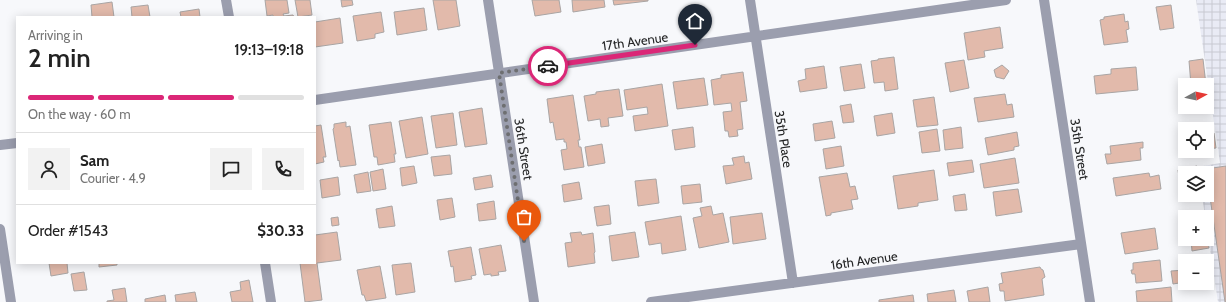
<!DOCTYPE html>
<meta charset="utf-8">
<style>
body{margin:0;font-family:Cabin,sans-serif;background:#f2f2f2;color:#222;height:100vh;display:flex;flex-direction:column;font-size:15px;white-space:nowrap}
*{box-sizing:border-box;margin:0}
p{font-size:13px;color:#767676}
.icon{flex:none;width:22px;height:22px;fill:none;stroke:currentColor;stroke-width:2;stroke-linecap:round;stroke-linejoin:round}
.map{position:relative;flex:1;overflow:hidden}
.drawer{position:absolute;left:16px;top:16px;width:300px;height:248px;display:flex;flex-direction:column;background:#fff;border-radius:0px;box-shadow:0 2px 10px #0003}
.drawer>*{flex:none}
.needle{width:26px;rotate:82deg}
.buttons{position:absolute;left:1178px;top:78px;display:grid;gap:8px}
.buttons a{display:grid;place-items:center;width:36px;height:36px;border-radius:0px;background:#fff;box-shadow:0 2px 10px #0003;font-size:20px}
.pin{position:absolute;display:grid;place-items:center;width:34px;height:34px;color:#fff;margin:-41px -17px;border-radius:50% 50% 50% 0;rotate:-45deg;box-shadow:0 0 4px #0007}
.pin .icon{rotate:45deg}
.courier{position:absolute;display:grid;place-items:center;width:40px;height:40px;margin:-20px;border:3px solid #db2777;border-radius:50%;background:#fff;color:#222;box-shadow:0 1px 5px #0007}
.head em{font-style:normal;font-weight:600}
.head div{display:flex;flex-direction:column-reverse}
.head{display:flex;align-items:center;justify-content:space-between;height:68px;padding:0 12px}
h1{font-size:26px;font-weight:600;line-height:30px}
.bar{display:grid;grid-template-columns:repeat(4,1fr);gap:6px 4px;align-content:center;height:48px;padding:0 12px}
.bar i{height:5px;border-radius:3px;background:#e0e0e0}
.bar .active{background:#db2777}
.bar p{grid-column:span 4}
.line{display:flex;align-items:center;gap:10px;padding:0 12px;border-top:1px solid #e0e0e0}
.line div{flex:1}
.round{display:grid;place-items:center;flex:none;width:42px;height:42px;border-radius:0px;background:#f2f2f2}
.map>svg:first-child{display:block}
.industrial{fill:url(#industrial-grid)}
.building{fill:#e2baab;stroke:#a9a5a4}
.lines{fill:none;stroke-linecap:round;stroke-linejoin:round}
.minor{stroke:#9b9eae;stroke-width:10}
.done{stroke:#6e6f71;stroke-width:4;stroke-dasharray:0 7.2}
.route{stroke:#db2777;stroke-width:5}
.labels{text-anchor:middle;stroke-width:3.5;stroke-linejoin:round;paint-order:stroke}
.street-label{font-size:13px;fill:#242526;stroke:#f7f8fb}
</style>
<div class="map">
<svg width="1226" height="302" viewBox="0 0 1226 302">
<defs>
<pattern id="industrial-grid" width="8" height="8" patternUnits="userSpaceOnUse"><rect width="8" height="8" fill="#e9ebf5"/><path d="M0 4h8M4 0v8" fill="none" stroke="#c8c9d2"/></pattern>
</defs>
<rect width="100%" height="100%" fill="#f7f8fb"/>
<path class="industrial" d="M1196 0H1226V302H1218L1207 230V217H1205L1202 195H1207V173H1199L1198 167 1220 163Z"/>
<path class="building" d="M265 0H287L289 13 283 14 284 16 293 15 294 17H273V15L267 16Z
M295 0H310L312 15 298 17Z
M341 0H352L353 5 342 7Z
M433 0H456L460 26 438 30Z
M532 0H559L561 12 535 16Z
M572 0H604L605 7 573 12Z
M613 0H648V1L614 5Z
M112 2 114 17H92L91 5Z
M148 5 150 17H132L131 7Z
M1171 5 1174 28 1160 30 1156 7Z
M424 8 427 30 397 35 394 12Z
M199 9 200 17H181L180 12Z
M381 12 384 32 375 34V38L357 41 353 16Z
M1124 14 1125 22 1128 21 1129 29 1126 30 1128 42 1104 45 1100 20 1104 19V17Z
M340 18 343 43 315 47V22Z
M1000 27 1003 48 984 51 985 57 968 60 964 33Z
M894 57 898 89 885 91 884 82 874 83 871 61 878 60V59Z
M1203 59 1206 85H1191L1189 61Z
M964 60 969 88 950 92 945 63Z
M861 64 865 88 844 91 840 67Z
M1002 65 1009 71 1004 79 996 77 994 70Z
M824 66 827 88 800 92 798 81 806 79 805 69Z
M1136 67 1138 90 1096 94 1094 76 1111 74V69Z
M743 72 747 101 740 102 743 129 737 130 738 136 729 137 728 131H725L723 112 732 111 731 103 714 105 711 80 721 78V75Z
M704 78 708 105 677 109 673 82Z
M662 84 668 126 635 131 633 116 648 114 647 107 627 110 624 90Z
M619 89 623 116 608 118 609 126 601 127 600 119 588 121 584 96 596 94V92Z
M1005 94 1007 105 1012 104 1014 117 978 122 974 98Z
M573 95 580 140H578L579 147H581L584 167 564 170 561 150 567 149 566 142H564V139L556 140 553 122 550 123 547 99Z
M934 97 938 125 917 127 913 100Z
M851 104 854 122 843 123 840 106Z
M482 108 487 144 465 147 459 112Z
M453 113 457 145 436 148 431 116Z
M892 113 895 133 877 136 874 116Z
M422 117 428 154 406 158 399 121Z
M832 121 835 138 815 141 813 124Z
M346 122V127L350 126 356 165 340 167 339 160 338 161 333 129 334 128V124Z
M391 122 396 154H394L395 162 378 165 377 157H374L369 125Z
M321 125 326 157H323L324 162 315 164V126Z
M693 127 695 147 675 150 672 130Z
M961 127 963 148 945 150 943 130Z
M937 129 940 151 922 153 919 132Z
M1017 132 1019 146 1014 147V150L988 155 985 138Z
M1207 133H1214L1216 148 1207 149Z
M1143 142V148H1140L1141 160 1107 164 1105 154H1111L1110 146Z
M602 144 605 163 588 166 585 147Z
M841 146 844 166 826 169 823 149Z
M450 155 452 174 434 176 431 157Z
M744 156 745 163 749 162 752 179 726 184 723 166 734 165 732 158Z
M1015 158 1019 183 984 188 980 164Z
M972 160 974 172 949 176 947 163Z
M414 166 417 183 402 186 400 168Z
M1197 166 1198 173H1185V195H1198L1182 198 1178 170Z
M1226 166V302H1225L1206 169Z
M383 169 386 189 373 191 370 172Z
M934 170 938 200 918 203V206L898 209 893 176Z
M368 172 371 191 357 193 354 175Z
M847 173 850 187 855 186 858 199 851 200 853 209 831 213V215L826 216 819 177Z
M1149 173 1150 177 1159 175 1161 189 1116 196 1113 178Z
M491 175 493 187 475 190 473 178Z
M338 177 340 195 322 198 320 180Z
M656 179 659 203 638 206 635 181Z
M579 182 582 199 564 202 562 185Z
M700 184 702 202 683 204 681 186Z
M1018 189 1022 212 996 216 993 192Z
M965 194 967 210 955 211 953 196Z
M452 198 455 217 440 220 437 200Z
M494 201 496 219 479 221 477 204Z
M609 205 611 224 597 226 594 207Z
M392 206 395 226 379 228 376 209Z
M711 206 713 215 723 213 729 242 699 248 693 218 702 216 700 208Z
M762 213 766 239 733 244 730 217Z
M681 216 686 250 662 254 661 243 649 245 645 222Z
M338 217 339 225 332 226 331 218Z
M1155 228 1158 249 1125 254 1121 233Z
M337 232 341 260 317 263 322 300 305 302 300 263H315V235Z
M581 232 582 235 593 233 595 252 594 253 595 263 568 267 565 243 572 242 570 233Z
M635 232 639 257 612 261 609 236Z
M1207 235 1209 248 1192 251 1191 239H1207Z
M501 245 506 271 498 272 499 275 491 276V274L484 275 479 249Z
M471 247 476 275 471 276 472 279 455 282 453 266 451 267 448 251Z
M1160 260 1162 281 1136 283 1135 274H1132L1131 270H1133V263Z
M49 263H67L68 273 51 276Z
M99 263H117V265L99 267Z
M411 263 415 292 396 295 392 265Z
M380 266 386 298 366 301 364 295H362L357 270Z
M1040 267 1041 269 1043 270 1045 277 1042 279 1044 295 1005 301 1004 291H1000L999 284 1003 283 1001 273Z
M1185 270V282L1173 284 1171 271Z
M84 272 87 290 74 291 71 274Z
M249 280 253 302H232L230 292 241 290 240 282Z
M988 287 990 302H969L967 291Z
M1171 287 1172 302H1137L1136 291Z
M125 288 127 302H107V301L114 300 112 290Z
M954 290 956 302H928L927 294Z
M195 292 197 302H176L175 295Z
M165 295 166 302H145V299Z
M913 295 914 302H879V300Z"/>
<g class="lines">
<path class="minor" d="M226 0 229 17
M488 0 534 302
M750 0 793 283
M1044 0 1090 302
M315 100 1006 0
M0 145 17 143
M0 229 11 302
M265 263 271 302
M651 302 1081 244"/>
</g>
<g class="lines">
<path class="done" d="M524 241 499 73 548 66"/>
<path class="route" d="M548 66 695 45"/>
</g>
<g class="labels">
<g class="street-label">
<text transform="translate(635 41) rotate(-8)" y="5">17th Avenue</text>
<text transform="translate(784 139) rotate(81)" y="5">35th Place</text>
<text transform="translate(524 149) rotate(81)" y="5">36th Street</text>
<text transform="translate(1080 149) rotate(81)" y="5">35th Street</text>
<text transform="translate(864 260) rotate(-8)" y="5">16th Avenue</text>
</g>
</g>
</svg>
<div class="buttons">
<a><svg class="needle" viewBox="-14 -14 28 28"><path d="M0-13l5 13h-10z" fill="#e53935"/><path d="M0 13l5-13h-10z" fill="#767676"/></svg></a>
<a><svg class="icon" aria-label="locate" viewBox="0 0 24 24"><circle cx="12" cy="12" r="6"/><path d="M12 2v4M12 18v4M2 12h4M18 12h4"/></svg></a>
<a><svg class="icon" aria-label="layers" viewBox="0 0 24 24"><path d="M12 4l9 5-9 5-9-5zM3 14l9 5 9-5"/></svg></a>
<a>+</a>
<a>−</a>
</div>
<div class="pin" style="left:524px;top:241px;background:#ea580c"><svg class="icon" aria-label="bag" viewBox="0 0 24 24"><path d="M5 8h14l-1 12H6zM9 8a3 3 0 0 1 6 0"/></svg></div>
<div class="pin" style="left:695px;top:45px;background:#1f2937"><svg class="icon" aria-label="home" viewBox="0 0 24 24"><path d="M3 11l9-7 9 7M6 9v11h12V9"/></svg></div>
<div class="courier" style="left:548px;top:66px"><svg class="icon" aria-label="car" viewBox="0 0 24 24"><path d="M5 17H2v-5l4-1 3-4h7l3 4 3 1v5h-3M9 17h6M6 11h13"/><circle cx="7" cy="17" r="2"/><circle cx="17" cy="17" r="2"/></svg></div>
<section class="drawer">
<div class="head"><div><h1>2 min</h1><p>Arriving in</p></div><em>19:13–19:18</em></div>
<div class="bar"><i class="active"></i><i class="active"></i><i class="active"></i><i></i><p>On the way · 60 m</p></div>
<div class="line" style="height:72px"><a class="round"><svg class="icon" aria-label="person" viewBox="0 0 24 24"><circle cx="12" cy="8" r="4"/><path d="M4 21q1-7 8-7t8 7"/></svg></a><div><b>Sam</b><p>Courier · 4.9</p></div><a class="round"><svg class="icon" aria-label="chat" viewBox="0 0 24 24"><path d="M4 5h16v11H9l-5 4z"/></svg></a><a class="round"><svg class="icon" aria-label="phone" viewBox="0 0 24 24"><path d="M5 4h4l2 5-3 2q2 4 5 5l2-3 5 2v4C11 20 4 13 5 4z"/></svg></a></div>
<div class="line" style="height:52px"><div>Order #1543</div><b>$30.33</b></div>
</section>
</div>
